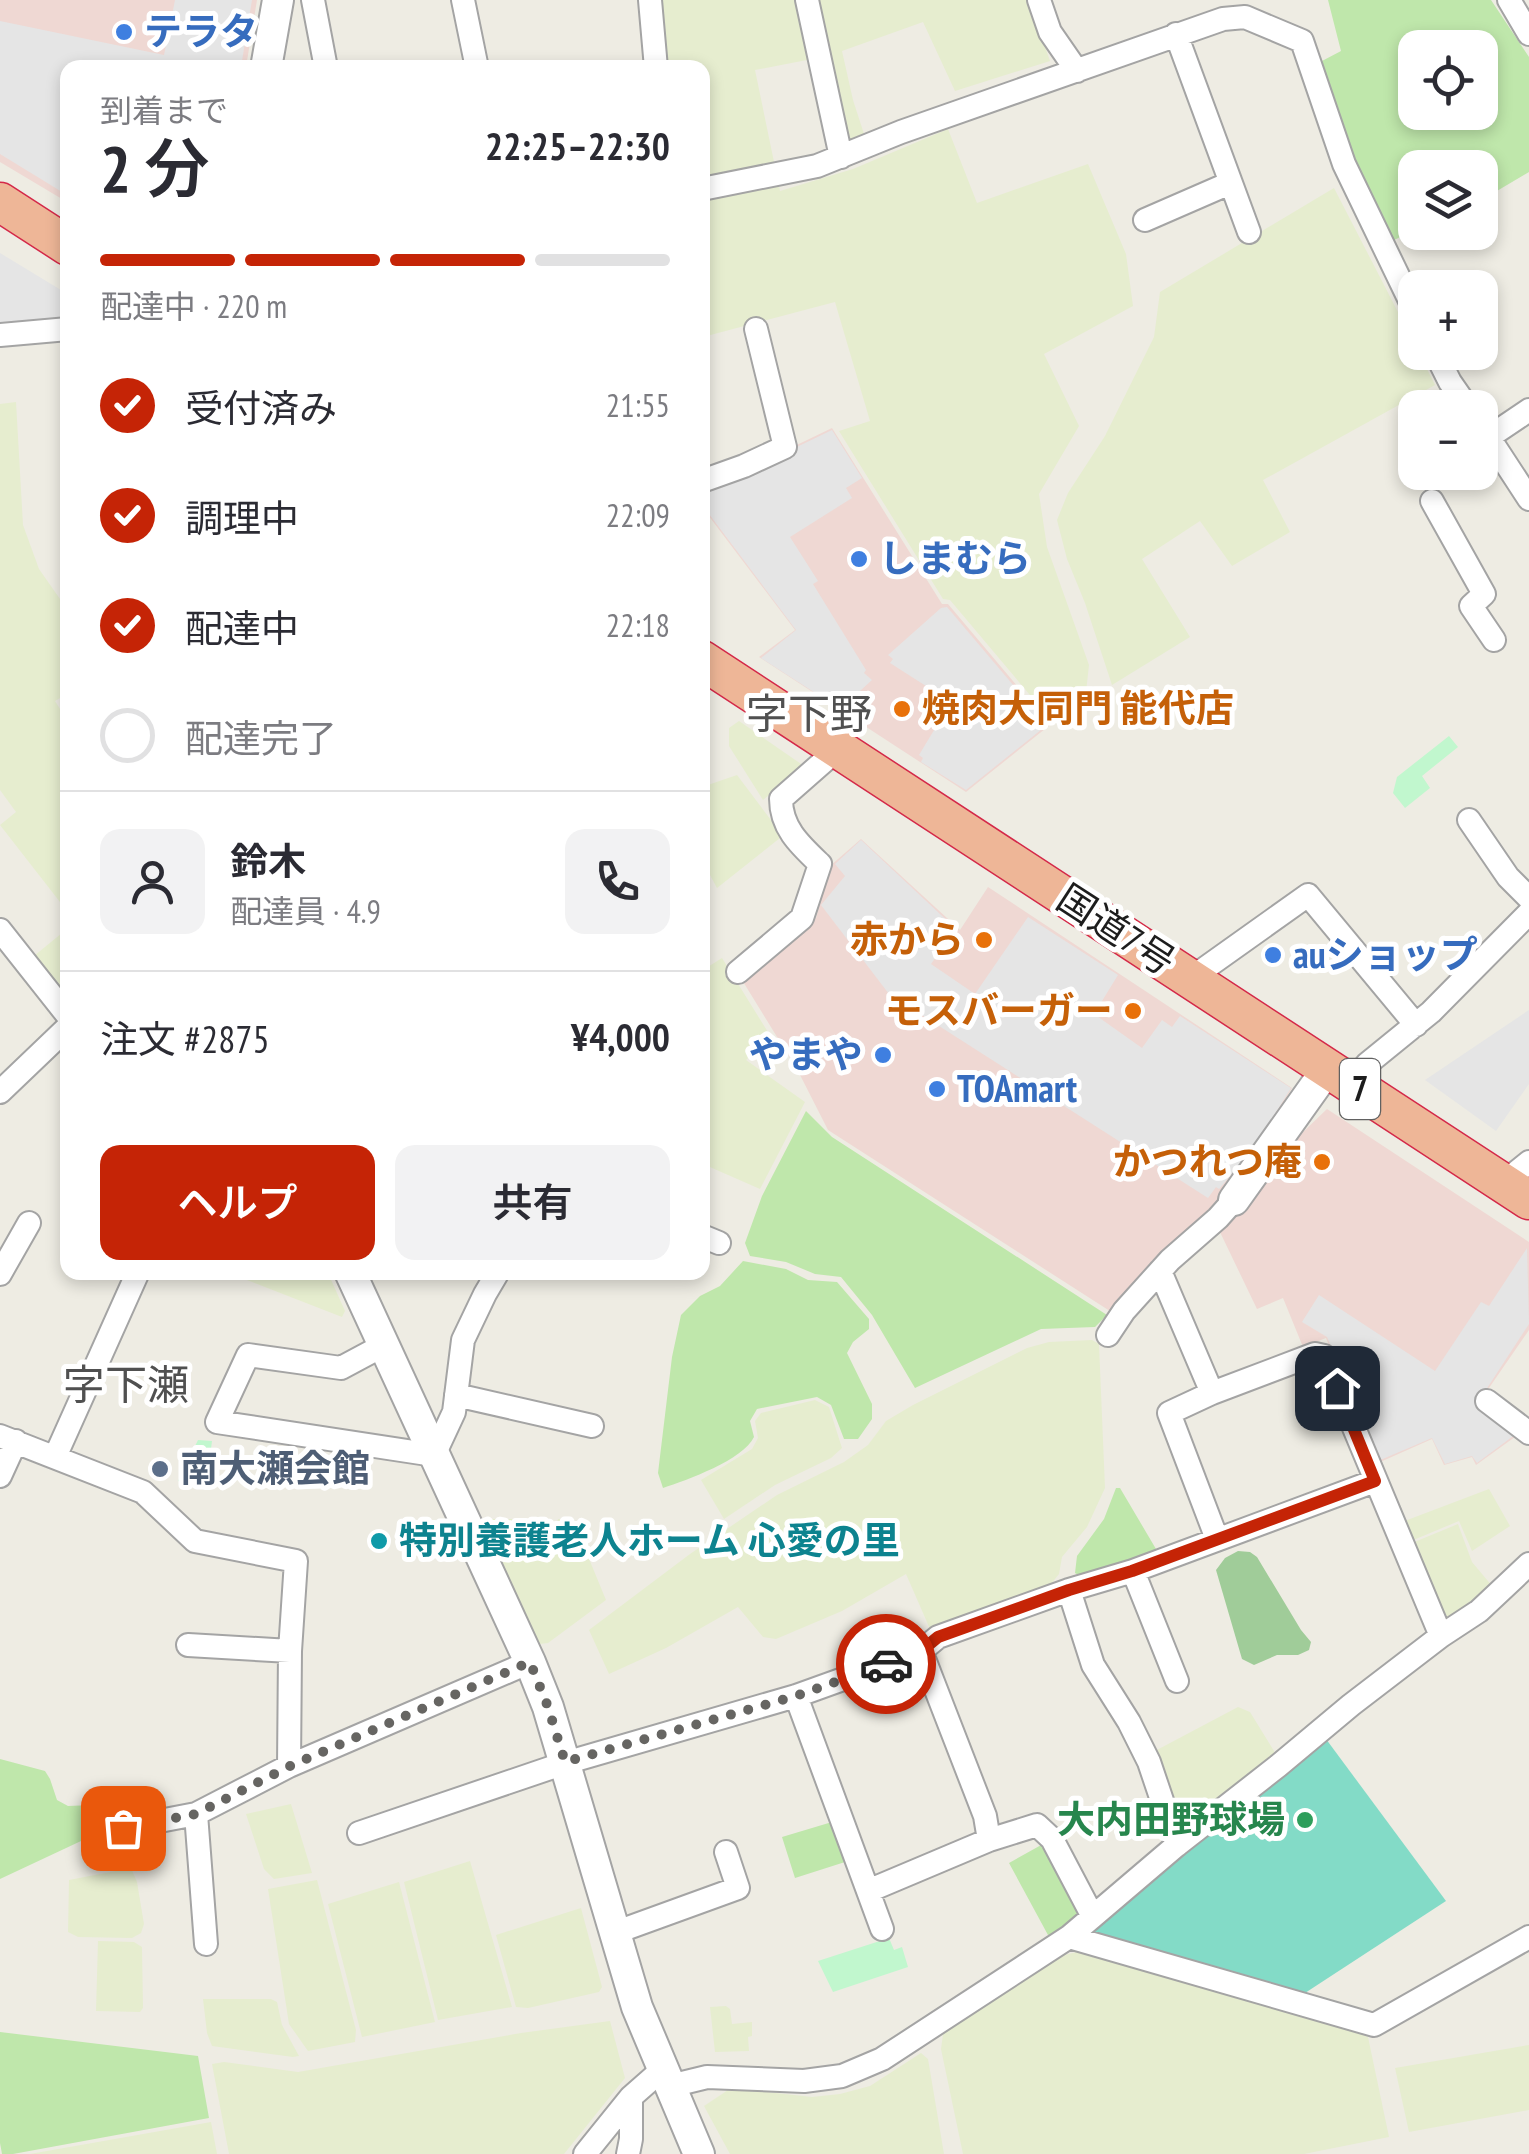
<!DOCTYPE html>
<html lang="ja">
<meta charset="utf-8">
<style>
body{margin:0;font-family:"PT Sans Narrow","Noto Sans JP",sans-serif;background:#f2f2f3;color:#2b2b33;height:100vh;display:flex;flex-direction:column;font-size:38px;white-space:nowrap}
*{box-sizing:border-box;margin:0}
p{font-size:32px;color:#7c7c81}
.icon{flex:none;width:55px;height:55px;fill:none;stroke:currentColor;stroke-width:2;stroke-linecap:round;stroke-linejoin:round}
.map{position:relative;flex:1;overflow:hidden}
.side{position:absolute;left:60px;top:60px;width:650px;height:1220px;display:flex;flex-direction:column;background:#fff;border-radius:20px;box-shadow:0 5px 15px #0003}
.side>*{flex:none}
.buttons{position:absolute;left:1398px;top:30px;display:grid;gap:20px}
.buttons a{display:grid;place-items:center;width:100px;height:100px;border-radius:20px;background:#fff;box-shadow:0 5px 15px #0003;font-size:50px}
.pin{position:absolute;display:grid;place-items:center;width:85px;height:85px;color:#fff;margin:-42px;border-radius:20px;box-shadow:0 5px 15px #0006}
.courier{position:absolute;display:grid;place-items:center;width:100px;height:100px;margin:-50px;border:8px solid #c52406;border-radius:50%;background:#fff;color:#222;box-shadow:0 2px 12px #0007}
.headline em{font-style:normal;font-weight:600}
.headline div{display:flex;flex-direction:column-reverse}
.headline{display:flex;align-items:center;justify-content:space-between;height:170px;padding:0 40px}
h1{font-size:65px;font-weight:600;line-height:75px}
.bar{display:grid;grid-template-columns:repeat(4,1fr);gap:15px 10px;align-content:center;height:120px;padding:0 40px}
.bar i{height:12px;border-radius:8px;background:#e1e1e2}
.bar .current{background:#c52406}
.bar p{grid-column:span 4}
.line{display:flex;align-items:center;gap:25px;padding:0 40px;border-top:2px solid #e1e1e2}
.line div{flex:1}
.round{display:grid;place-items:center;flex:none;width:105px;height:105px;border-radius:20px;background:#f2f2f3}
ol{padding:0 40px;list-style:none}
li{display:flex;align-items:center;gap:30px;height:110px}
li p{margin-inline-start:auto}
li .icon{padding:10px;border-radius:50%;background:#c52406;color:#fff;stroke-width:4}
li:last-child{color:#7c7c81}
li i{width:55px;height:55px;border:5px solid #e1e1e2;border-radius:50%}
.button{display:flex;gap:20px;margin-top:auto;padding:20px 40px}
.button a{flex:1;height:115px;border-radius:20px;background:#c52406;color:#fff;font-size:40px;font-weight:600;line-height:115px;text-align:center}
.button a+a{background:#f2f2f3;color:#2b2b33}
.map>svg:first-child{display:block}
.commercial{fill:#efd8d3}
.farmland{fill:#e6edcf}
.grass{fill:#bfe7ab;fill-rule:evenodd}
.forest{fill:#a0cc99}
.park{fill:#c1f7ce}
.pitch{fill:#83dbc7}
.parking{fill:#e5e5e5}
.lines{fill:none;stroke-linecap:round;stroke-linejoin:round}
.minor-casing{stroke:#a4a4a4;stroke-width:26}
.tertiary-casing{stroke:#a4a4a4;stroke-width:34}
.trunk-casing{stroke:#d42949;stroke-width:41}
.minor{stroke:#fff;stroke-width:22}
.tertiary{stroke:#fff;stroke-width:30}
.trunk{stroke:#eeb697;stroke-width:38}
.done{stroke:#666562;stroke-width:10;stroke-dasharray:0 18}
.route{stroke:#c52406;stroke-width:12}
.shop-dot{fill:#3f7fe0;stroke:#fff;stroke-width:4}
.food-dot{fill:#e8710a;stroke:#fff;stroke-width:4}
.service-dot{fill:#5c6f8a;stroke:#fff;stroke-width:4}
.culture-dot{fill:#0f9aa8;stroke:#fff;stroke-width:4}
.leisure-dot{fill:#2e9e5b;stroke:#fff;stroke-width:4}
.labels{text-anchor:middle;stroke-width:10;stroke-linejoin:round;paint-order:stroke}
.shield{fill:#fff;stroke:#616161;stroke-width:2.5}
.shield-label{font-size:35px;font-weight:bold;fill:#1d1d1d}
.shop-label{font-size:38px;font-weight:bold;fill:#366cbe;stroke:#fff;text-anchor:start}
.food-label{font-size:38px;font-weight:bold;fill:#c56008;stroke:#fff;text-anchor:end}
.street-label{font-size:38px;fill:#1d1d1d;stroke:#fff}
.service-label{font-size:38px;font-weight:bold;fill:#4e5e75;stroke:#fff;text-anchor:start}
.culture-label{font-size:38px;font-weight:bold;fill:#0d838f;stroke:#fff;text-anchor:start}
.leisure-label{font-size:38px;font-weight:bold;fill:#27864d;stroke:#fff;text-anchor:end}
.quarter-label{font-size:42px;fill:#505050;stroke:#fff}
</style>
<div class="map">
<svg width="1529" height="2154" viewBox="0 0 1529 2154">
<rect width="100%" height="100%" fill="#eeece3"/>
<path class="commercial" d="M0 0H257L246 67 68 68 67 202 0 162Z
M832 428 942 604H948L1050 725 966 792 759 657 795 630 705 511 702 486 724 480Z
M861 839 960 930 988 887 1292 1088 1255 1149 1221 1190 1214 1209 1113 1313 828 1130 798 1071 742 980 816 918 830 866Z
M1327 1109 1529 1242V1330L1480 1401 1519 1434 1476 1465 1472 1457 1444 1465 1432 1439 1378 1463 1326 1338 1303 1347 1283 1298 1257 1309 1219 1230 1247 1204 1299 1136Z"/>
<path class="farmland" d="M650 0H1029L1050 61 955 91 923 22 842 51 853 100 865 137 827 145 812 59 755 70 780 191 853 169 948 129 977 203 1088 164 1126 254 1133 306 1044 354 1079 426 1039 494 1047 547 1089 665 1085 701 1051 720 950 600 943 599 839 431 870 421 835 302 703 337 702 68 656 67Z
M1334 188 1415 345V352L1419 353 1435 385 1263 480 1290 532 1232 566 1200 521 1142 559 1190 637 1112 685 1085 603 1067 559 1057 520 1068 493 1105 436 1154 337 1160 292Z
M16 402 23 525 39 569 67 609V694L55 701 67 720V911L0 825 16 812 0 790V404Z
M739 721 804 766 763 800 729 746V728Z
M737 775 780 832V838L717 888 703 862 702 787Z
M67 929V1001L29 960Z
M722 958 771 1037 746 1060 805 1102 760 1189 703 1164V970Z
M229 1273H328L345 1311 342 1317Z
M1092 1340 1099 1344 1105 1488 1087 1527 1062 1557 1059 1574 1051 1584 930 1629 906 1574 842 1611 776 1639 763 1637 738 1607 666 1648 609 1674 589 1630 690 1554 777 1495 844 1462 868 1445 886 1421 913 1405 1027 1348 1049 1342Z
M815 1400 829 1407 842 1448 831 1458 775 1485 724 1519 701 1480 752 1449 758 1438 755 1421 761 1413Z
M1489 1489 1510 1526 1472 1551 1459 1521 1411 1541 1402 1522Z
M480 1519H523L556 1527 558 1519 573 1520 606 1600 548 1643 539 1644Z
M1458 1524 1472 1562 1493 1587 1455 1619 1440 1614 1412 1543Z
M1238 1707 1250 1712 1274 1751 1275 1760 1182 1827 1153 1752Z
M291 1804 312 1873 274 1879 264 1869 246 1814Z
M470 1861 512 2007 438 2020 404 1882Z
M131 1868 137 1882 144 1924 141 1933 132 1938 78 1937 68 1932 69 1880Z
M317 1880 356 2030 355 2042 308 2051 289 2024 268 1889Z
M399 1882 435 2022 362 2037 328 1904Z
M581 1908 602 1987 599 1992 528 2008 516 2007 496 1935Z
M98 1941 134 1942 142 1947 143 2008 140 2012 96 2011Z
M1081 1951 1352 2029 1368 2037 1389 2137 1304 2154H963L941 2049 943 2034 1060 1956Z
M203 1999H271L277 2002 282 2025 299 2056 293 2057 212 2046 207 2033Z
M726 2006 730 2009 732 2024 752 2022V2036L748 2037 749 2051 715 2052 710 2007Z
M610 2021 625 2078 564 2154H229L212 2064 224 2062 298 2072 521 2033Z
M1529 2045V2110L1409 2132 1395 2068Z
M921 2053 928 2059 944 2154H730L704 2106 731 2088 812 2097 840 2094 870 2086Z
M211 2122 217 2154H30Z"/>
<path class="grass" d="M1328 0H1491L1529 57V172L1480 201V168H1415V230L1392 241 1352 166 1322 61 1341 51ZM1415 48H1480V112H1415Z
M806 1111 832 1137 1107 1315 1095 1327 1041 1329 915 1388 872 1315 841 1277 815 1274 786 1262 750 1256 745 1243 762 1196Z
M743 1261 786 1269 808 1280 837 1282 869 1319V1329L853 1342 847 1353 872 1404V1419L858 1439H844L831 1405 817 1397 757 1409 750 1421 754 1437C743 1460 687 1480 663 1488L658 1473 672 1357 681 1315 700 1296 720 1286Z
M1116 1488H1120L1156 1549 1153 1555 1087 1580 1075 1573 1077 1556 1104 1519Z
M0 1759 45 1771 50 1779 57 1800 68 1806 118 1804 124 1806 129 1813 128 1819 0 1879Z
M832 1822 845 1862 795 1878 782 1837Z
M1043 1844 1079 1911 1077 1919 1052 1935H1048L1009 1863Z
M0 2032 198 2056 209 2118 13 2154H2L0 2143Z"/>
<path class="forest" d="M1238 1551 1250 1552 1257 1557 1301 1630 1311 1642 1309 1650 1298 1655H1277L1254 1665 1242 1659 1216 1570 1225 1558Z"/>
<path class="park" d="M1449 736 1458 747 1422 776 1430 788 1405 808 1393 793 1397 777Z
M198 1440 212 1441 206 1488 178 1481Z
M889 1938 894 1950 902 1947 908 1967 833 1992 818 1961Z"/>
<path class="pitch" d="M1326 1739 1446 1901 1305 1993 1082 1936Z"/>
<path class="parking" d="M175 0H252L241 67 68 68 67 195 0 154V21L164 55Z
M0 253 61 290 67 303V314L47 322 0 327Z
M832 430 862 478 846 488 852 498 790 537 818 581 813 584 866 670 864 673 872 680 849 701 841 694 834 705 761 658 796 630 706 510 702 487 724 482Z
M947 607 1047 725 966 790 921 762 923 758 919 755 951 702 890 663 893 659 888 655 941 608Z
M861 840 956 929 931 964 975 994 1028 917 1118 975 1094 1014 1142 1048 1162 1020 1172 1027 1180 1016 1291 1088 1254 1148 1219 1189 1216 1187 1208 1198 889 994 821 905 845 876 835 864Z
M1529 1010V1084L1496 1131 1425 1080Z
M1527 1248 1529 1324 1478 1402 1516 1434 1477 1463 1472 1456 1445 1464 1432 1438 1378 1461 1327 1337 1302 1322 1319 1295 1435 1371 1481 1302 1489 1306Z"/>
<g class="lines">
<defs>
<path id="minor" d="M313 0 326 68
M463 0 477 68
M650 0 656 68
M807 0 841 157
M1039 0 1050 32 1077 71
M1509 0 1529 34
M1176 34 1249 232
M702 189 817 166 901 132 1223 19 1245 17 1302 41 1344 164 1415 311
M1145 220 1230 183
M0 335 68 329
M1435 352 1450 382 1468 408
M1480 424 1529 499
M1489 437 1529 410
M702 481 744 466 785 447 756 329
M1432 501 1484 594 1471 606 1494 640
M1469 820 1508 877 1529 898
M0 930 68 1016
M738 972 802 918 820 864C800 845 781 828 781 799L839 748
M1190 979 1308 895 1416 1025
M1351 1083 1367 1064 1431 1012 1529 913
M0 1092 68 1027
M1503 1183 1529 1162
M702 1236 719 1243
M1160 1271 1212 1393 1315 1354 1324 1356 1441 1636
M0 1274 29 1223
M1108 1335 1124 1311 1170 1260 1218 1218 1234 1200
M384 1345 341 1368 248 1355 217 1422 434 1455 454 1412 463 1340 485 1294 498 1272
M1212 1393 1169 1413 1217 1539
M456 1395 592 1426
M1487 1401 1529 1433
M0 1436 143 1492 195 1541 296 1561 290 1651 289 1766
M55 1457 138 1272
M0 1476 16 1441
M1133 1571 1177 1681
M1069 1590 1093 1665 1129 1722 1149 1762 1177 1845
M188 1645 290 1651
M921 1651 985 1816 989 1840 1037 1825 1052 1839 1092 1915
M796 1696 868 1891
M196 1814 206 1944
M123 1828 196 1814 289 1766 530 1662
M359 1833 565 1763 796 1696 921 1651 938 1637 1069 1590 1133 1571 1375 1481
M882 1929 868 1891 989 1840
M614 1933 738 1888 726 1852
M1069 1937 1374 2025 1529 1937
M670 2086 707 2077 804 2081 842 2076 882 2059 1069 1937 1177 1845 1278 1766 1351 1705 1441 1636 1479 1611 1529 1564
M585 2154 631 2097 664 2068
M628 2154 631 2139V2097"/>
<path id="tertiary" d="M266 68 278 0
M1234 1200 1328 1068
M350 1272 530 1662 548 1707 637 2007 699 2154"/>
<path id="trunk" d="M0 202 68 246
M702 660 1529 1200"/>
</defs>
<use href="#minor" class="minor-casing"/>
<use href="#tertiary" class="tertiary-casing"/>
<use href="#trunk" class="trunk-casing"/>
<use href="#minor" class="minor"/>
<use href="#tertiary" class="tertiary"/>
<use href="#trunk" class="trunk"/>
</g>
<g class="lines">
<path class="done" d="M123 1828 196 1814 290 1766 530 1662 548 1707 565 1762 796 1696 886 1664"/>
<path class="route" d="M886 1664 921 1651 938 1637 1069 1590 1132 1571 1375 1481 1337 1388"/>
</g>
<g class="shop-dot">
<circle cx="124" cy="32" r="10"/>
<circle cx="859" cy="559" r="10"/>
<circle cx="1273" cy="955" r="10"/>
<circle cx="883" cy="1055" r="10"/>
<circle cx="937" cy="1089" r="10"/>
</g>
<g class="food-dot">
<circle cx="902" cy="709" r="10"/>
<circle cx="984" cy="940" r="10"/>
<circle cx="1133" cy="1011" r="10"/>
<circle cx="1322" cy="1162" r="10"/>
</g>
<circle class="service-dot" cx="160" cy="1469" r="10"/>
<circle class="culture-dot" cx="379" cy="1541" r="10"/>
<circle class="leisure-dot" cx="1305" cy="1820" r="10"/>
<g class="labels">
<rect class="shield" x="1340" y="1059" width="40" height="60" rx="8"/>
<g class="shield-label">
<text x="1360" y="1101">7</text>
</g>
<g class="shop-label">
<text x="144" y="45">テラタ</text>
<text x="879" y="572">しまむら</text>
<text x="1293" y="968">auショップ</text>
<text x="863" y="1068" text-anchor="end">やまや</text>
<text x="957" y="1102">TOAmart</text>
</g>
<g class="food-label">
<text x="922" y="722" text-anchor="start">焼肉大同門 能代店</text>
<text x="964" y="953">赤から</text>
<text x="1113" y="1024">モスバーガー</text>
<text x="1302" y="1175">かつれつ庵</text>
</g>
<g class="street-label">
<text transform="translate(1116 930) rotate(33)" y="13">国道7号</text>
</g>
<g class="service-label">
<text x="180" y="1482">南大瀬会館</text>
</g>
<g class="culture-label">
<text x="399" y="1554">特別養護老人ホーム 心愛の里</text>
</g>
<g class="leisure-label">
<text x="1285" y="1833">大内田野球場</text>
</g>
<g class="quarter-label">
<text x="809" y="729">字下野</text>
<text x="126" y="1400">字下瀬</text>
</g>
</g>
</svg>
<div class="buttons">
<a><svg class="icon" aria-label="locate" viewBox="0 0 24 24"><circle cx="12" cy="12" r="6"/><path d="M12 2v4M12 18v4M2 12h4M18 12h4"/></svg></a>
<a><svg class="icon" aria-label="layers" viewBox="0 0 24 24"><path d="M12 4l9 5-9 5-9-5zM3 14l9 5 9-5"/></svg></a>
<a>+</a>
<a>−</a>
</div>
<div class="pin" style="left:123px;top:1828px;background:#ea580c"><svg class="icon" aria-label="bag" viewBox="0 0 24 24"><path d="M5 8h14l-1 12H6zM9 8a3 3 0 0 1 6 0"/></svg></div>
<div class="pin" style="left:1337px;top:1388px;background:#1f2937"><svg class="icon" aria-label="home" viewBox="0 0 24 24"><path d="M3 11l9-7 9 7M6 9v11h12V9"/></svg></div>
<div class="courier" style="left:886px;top:1664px"><svg class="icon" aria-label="car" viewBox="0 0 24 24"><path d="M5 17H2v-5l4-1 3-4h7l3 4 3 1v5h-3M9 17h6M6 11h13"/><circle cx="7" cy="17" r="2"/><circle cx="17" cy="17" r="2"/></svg></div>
<section class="side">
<div class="headline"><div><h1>2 分</h1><p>到着まで</p></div><em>22:25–22:30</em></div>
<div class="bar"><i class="current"></i><i class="current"></i><i class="current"></i><i></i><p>配達中 · 220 m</p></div>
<ol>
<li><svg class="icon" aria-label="check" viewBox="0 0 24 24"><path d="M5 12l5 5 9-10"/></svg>受付済み<p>21:55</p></li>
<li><svg class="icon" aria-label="check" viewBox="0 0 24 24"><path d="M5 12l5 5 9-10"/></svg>調理中<p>22:09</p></li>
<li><svg class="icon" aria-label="check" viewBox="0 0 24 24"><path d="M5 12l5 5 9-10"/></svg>配達中<p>22:18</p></li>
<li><i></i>配達完了</li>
</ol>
<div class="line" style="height:180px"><a class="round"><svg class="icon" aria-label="person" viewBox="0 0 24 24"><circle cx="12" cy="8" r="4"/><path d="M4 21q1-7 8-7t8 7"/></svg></a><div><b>鈴木</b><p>配達員 · 4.9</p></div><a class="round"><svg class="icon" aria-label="phone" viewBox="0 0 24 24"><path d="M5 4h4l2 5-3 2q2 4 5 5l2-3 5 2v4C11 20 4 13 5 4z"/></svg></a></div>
<div class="line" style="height:130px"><div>注文 #2875</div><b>¥4,000</b></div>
<div class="button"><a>ヘルプ</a><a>共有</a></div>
</section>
</div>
